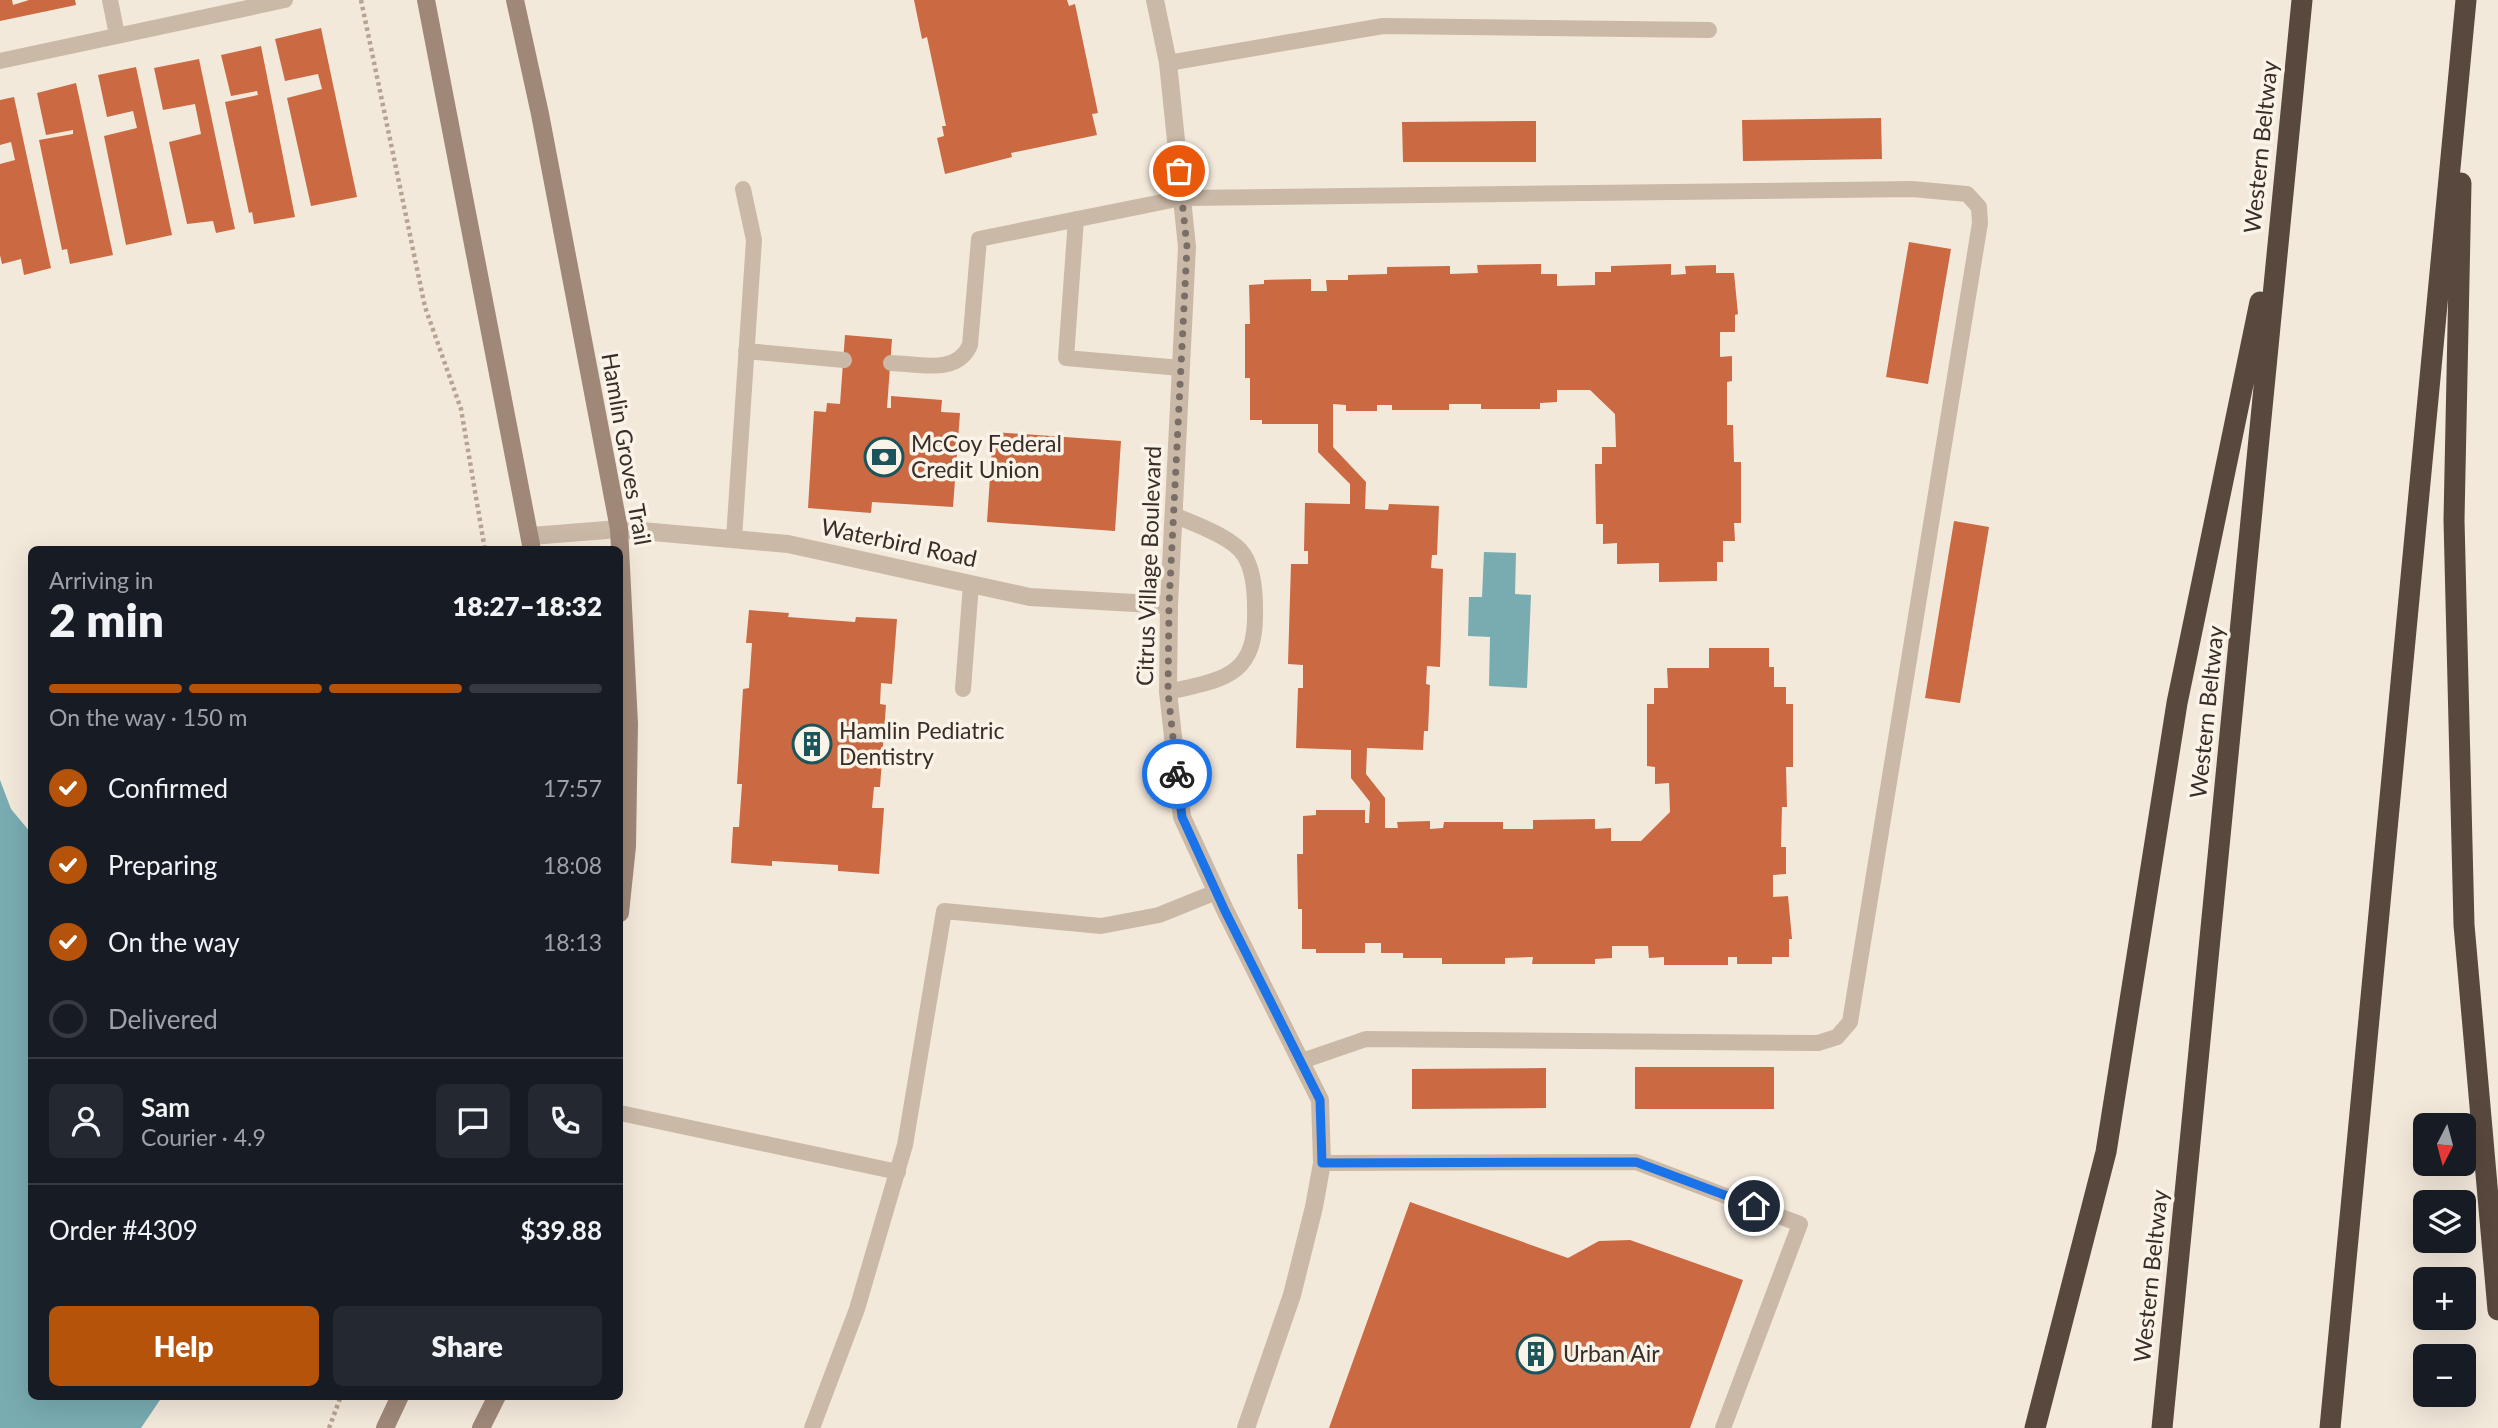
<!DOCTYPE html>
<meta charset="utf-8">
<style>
body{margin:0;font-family:Lato,sans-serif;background:#242831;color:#f1f3f6;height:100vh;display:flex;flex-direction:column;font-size:26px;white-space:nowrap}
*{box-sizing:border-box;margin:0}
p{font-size:23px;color:#9ea1a6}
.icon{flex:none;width:38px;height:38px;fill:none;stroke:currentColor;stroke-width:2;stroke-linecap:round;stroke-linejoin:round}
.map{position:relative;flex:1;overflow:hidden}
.details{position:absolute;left:28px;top:546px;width:595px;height:854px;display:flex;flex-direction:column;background:#171b24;border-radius:10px;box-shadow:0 7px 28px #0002}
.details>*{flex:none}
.needle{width:46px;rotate:186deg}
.fabs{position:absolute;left:2413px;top:1113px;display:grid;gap:14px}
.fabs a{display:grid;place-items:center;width:63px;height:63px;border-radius:10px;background:#171b24;box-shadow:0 7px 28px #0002;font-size:35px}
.pin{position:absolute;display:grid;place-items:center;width:60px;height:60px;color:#fff;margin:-30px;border:4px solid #fff;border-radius:50%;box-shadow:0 2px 7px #0007}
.courier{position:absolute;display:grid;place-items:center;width:70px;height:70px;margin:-35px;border:5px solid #1a73e8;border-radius:50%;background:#fff;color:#222;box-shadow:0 2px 9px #0007}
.summary em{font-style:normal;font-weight:800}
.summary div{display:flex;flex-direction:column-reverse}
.summary{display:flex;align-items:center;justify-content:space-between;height:119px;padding:0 21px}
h1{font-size:46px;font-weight:800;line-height:52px}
.bar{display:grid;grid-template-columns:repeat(4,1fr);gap:10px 7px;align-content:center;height:84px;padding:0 21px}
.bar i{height:9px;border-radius:5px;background:#363941}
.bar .active{background:#b45309}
.bar p{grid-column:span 4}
.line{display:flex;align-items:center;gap:18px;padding:0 21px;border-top:2px solid #363941}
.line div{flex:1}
.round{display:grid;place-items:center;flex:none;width:74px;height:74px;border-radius:10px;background:#242831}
ol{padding:0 21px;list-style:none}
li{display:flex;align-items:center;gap:21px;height:77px}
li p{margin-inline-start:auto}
li .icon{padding:7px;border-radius:50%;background:#b45309;color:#fff;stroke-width:4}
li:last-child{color:#9ea1a6}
li i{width:38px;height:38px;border:4px solid #363941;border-radius:50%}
.action{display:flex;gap:14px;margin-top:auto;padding:14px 21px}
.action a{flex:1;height:80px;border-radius:10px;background:#b45309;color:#fff;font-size:28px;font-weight:800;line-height:80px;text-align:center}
.action a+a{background:#242831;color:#f1f3f6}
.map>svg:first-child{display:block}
.water{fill:#79acb1}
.building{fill:#ca6942}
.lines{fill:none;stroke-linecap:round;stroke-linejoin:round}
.path{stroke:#b7a391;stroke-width:4.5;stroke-dasharray:3.5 3.5;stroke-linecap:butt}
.service{stroke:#cbb9a7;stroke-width:16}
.minor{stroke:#cbb9a7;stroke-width:18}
.secondary{stroke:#9f8878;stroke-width:18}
.motorway{stroke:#59483e;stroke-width:21}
.done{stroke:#796f67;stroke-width:7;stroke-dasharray:0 12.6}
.route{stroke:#1a73e8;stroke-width:9}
.labels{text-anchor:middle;stroke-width:7;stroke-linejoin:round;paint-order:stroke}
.street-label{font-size:23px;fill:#382d28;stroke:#faf3e8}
.poi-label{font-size:23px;fill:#382d28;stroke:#faf3e8;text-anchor:start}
</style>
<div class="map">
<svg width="2498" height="1428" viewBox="0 0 2498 1428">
<rect width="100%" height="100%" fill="#f3e9db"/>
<path class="water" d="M1484 552 1516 553 1515 594 1531 595 1527 688 1489 686 1490 637 1468 636 1469 597H1482Z
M0 780 11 809 31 833 32 1396 162 1397 141 1428H0Z"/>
<path class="building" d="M0 0H12L13 5 29 0H75L76 5 0 21Z
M914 0H1067L1069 6 1075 4 1098 113 1092 114 1097 135 1011 153 1012 157 945 174 937 138 944 136 942 126H946L927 37 922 39Z
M321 28 357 197 311 206 287 98 322 89 318 74 285 81 275 39Z
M261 46 295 217 254 224 252 212 249 213 225 102 258 95 257 91 231 96 221 55Z
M199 59 235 229 216 233 213 221 187 224 169 142 201 134 195 104 163 110 154 68Z
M136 67 172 235 126 245 104 136 137 128 133 111 107 117 98 75Z
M76 83 113 255 70 264 67 249 62 250 39 140 73 134V130L46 135 37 93Z
M14 97 51 268 24 275 21 259 2 264 0 255V164L15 160 11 142 0 145V100Z
M1881 118 1882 159 1743 161 1742 120Z
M1536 121V162H1403L1402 122Z
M1909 242 1951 249 1928 384 1886 377Z
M1541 264V274H1557V286L1595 285V272H1611V266L1671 264V275L1686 274 1685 266 1716 265V273H1734L1738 314 1735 315V332H1720V357L1732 356V381L1727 382V425H1733L1734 462H1741V523H1734L1735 541H1723V562H1717V581L1659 582V563L1617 564V543L1603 544V524H1596L1595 464H1602V447H1616L1615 414 1590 390H1557V402L1540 403V409H1481V404H1449V410H1392V405H1377V411H1346V405L1333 404V447L1366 482 1365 509 1388 510 1389 504 1439 506 1437 555H1432L1431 568 1443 569 1440 667 1427 666 1426 684 1430 685 1428 731H1424L1423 750 1367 748 1366 774 1385 798V828H1398L1397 822 1430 821V829L1443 828 1444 822H1503V829H1533V820L1595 819V829L1611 828V841H1641L1670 812 1669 783 1655 784V767L1647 766V704H1654V688H1668L1667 668H1709V648H1769V667H1774V687H1786V704H1793V767H1786L1787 807H1782L1781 847H1786V874L1773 875V897L1788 896 1792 939H1789V957H1772V964H1737V957H1728V965H1664V957L1649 958 1648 946H1612V958L1595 959V964H1532L1533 957 1505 958V964H1442V958H1403V953H1381V943H1365V953H1316V949H1302V909H1298L1297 854H1303V816L1316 815V810H1365V823H1369L1370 802 1351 778V750L1296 748 1298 688H1303V665L1288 664 1291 564H1308V551H1304L1305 503 1350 504V484L1318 452V424H1262V420H1250V378H1245V324H1250L1249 285 1264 284V280L1311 279V291H1327L1326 280H1348V275L1387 274V267L1450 266V274L1478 273 1477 265Z
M845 335 892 339 887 408H891V396L942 400 941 412 960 413 953 507 872 502 871 513 808 508 814 411 826 412 827 403 840 404Z
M993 432 1121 441 1115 531 987 522Z
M1954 521 1989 527 1960 703 1925 698Z
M749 610 789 613 788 617 855 622 856 617 897 619 892 684 881 683 880 704 886 705 880 787H874L872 808H884L879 874 838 871V865L772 861V866L731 863 733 827H739L742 784H737L743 689 749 688 752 643H746Z
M1635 1067H1774V1109H1635Z
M1546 1068V1108L1412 1109V1069Z
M1410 1202 1568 1258 1599 1241 1630 1240 1743 1280 1690 1428H1329Z"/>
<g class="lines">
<path class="path" d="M361 0 425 307 461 409 485 550
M329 1428 341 1396"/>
<path class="service" d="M110 0 117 35
M0 61 285 0
M1168 63 1383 26 1709 30
M1076 219 1066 358 1181 368
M746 351 844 360
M891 363C920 364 957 375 970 345L979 239 1182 198 1912 189 1967 194 1979 207 1980 223 1850 1022 1837 1037 1818 1043 1366 1039 1302 1061
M734 538 754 240 743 189
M963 689 971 584
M1168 692C1226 679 1257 676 1255 608 1255 592 1253 569 1244 555 1233 537 1192 523 1174 515
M620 1113 898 1172
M1322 1163 1636 1162 1800 1224 1723 1428
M812 1428 857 1309 905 1145 944 911 1101 926 1159 915 1216 892"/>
<path class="minor" d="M1155 0 1168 63 1187 247 1169 605 1168 692 1182 817 1225 910 1320 1100 1322 1163 1314 1207 1292 1295 1246 1428
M531 536 619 529 788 544 1030 597 1169 605"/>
<path class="secondary" d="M426 0 532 550
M515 0 540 114 619 529 629 724 627 846 620 913
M385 1428 400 1396
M481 1428 497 1396"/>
<path class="motorway" d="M2461 183 2454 520 2464 925 2498 1310
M2035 1428 2106 1152 2177 703 2260 302
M2162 1428 2302 0
M2330 1428 2466 0"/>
</g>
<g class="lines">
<path class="done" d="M1177 774 1168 692 1169 605 1187 247 1179 171"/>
<path class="route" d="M1177 774 1182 817 1225 911 1320 1100 1322 1163 1636 1162 1754 1206"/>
</g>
<defs>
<symbol id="bank-ring" viewBox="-11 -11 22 22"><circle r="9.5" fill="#faf3e8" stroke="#1c545b" stroke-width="1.5"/><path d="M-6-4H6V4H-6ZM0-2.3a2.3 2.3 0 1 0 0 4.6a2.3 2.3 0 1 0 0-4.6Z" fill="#1c545b"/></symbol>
<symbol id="building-ring" viewBox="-11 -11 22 22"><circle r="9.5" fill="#faf3e8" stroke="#1c545b" stroke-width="1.5"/><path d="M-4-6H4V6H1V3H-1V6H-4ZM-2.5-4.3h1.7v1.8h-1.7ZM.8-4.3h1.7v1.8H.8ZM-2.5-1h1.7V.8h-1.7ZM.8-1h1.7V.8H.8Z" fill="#1c545b"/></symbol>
</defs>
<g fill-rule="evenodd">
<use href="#bank-ring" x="862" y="435" width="44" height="44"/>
<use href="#building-ring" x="790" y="722" width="44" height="44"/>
<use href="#building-ring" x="1514" y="1332" width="44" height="44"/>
</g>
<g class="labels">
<g class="street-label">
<text transform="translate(2261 147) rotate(-84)" y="8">Western Beltway</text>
<text transform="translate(626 449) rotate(80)" y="8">Hamlin Groves Trail</text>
<text transform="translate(899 543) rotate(12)" y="8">Waterbird Road</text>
<text transform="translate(1149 566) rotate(-88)" y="8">Citrus Village Boulevard</text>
<text transform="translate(2207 712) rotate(-84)" y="8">Western Beltway</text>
<text transform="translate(2151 1276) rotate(-84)" y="8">Western Beltway</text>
</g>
<g class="poi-label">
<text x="911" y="452">McCoy Federal<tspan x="911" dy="26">Credit Union</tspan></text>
<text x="839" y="739">Hamlin Pediatric<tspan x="839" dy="26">Dentistry</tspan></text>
<text x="1563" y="1362">Urban Air</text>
</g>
</g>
</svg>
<div class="fabs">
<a><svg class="needle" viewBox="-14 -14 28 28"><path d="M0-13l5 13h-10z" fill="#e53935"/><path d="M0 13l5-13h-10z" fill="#9ea1a6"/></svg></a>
<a><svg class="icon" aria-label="layers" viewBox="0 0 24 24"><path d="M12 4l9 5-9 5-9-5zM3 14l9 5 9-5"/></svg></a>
<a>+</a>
<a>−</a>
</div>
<div class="pin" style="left:1179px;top:171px;background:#ea580c"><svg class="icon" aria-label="bag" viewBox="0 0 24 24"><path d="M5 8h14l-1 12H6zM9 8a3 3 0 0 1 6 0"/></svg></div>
<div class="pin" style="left:1754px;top:1206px;background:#1f2937"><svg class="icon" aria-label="home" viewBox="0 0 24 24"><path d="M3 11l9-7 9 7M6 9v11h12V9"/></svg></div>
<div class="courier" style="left:1177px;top:774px"><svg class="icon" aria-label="bike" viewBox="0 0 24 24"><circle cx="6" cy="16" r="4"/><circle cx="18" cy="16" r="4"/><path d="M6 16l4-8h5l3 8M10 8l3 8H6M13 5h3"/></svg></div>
<section class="details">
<div class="summary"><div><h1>2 min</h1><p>Arriving in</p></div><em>18:27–18:32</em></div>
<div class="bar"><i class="active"></i><i class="active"></i><i class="active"></i><i></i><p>On the way · 150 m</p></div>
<ol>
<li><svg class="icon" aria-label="check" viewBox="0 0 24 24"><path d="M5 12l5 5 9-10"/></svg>Confirmed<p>17:57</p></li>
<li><svg class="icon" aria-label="check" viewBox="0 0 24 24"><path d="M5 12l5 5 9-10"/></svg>Preparing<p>18:08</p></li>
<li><svg class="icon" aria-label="check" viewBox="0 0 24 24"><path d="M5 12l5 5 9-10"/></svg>On the way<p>18:13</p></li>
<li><i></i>Delivered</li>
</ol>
<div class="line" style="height:126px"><a class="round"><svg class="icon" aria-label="person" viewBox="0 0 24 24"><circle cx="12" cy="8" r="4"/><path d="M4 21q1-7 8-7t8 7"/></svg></a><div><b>Sam</b><p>Courier · 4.9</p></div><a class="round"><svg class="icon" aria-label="chat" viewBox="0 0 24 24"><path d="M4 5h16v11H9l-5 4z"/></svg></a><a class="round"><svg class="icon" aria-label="phone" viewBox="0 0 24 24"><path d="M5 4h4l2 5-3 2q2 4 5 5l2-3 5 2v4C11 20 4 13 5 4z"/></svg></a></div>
<div class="line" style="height:91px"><div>Order #4309</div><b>$39.88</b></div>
<div class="action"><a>Help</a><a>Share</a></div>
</section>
</div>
